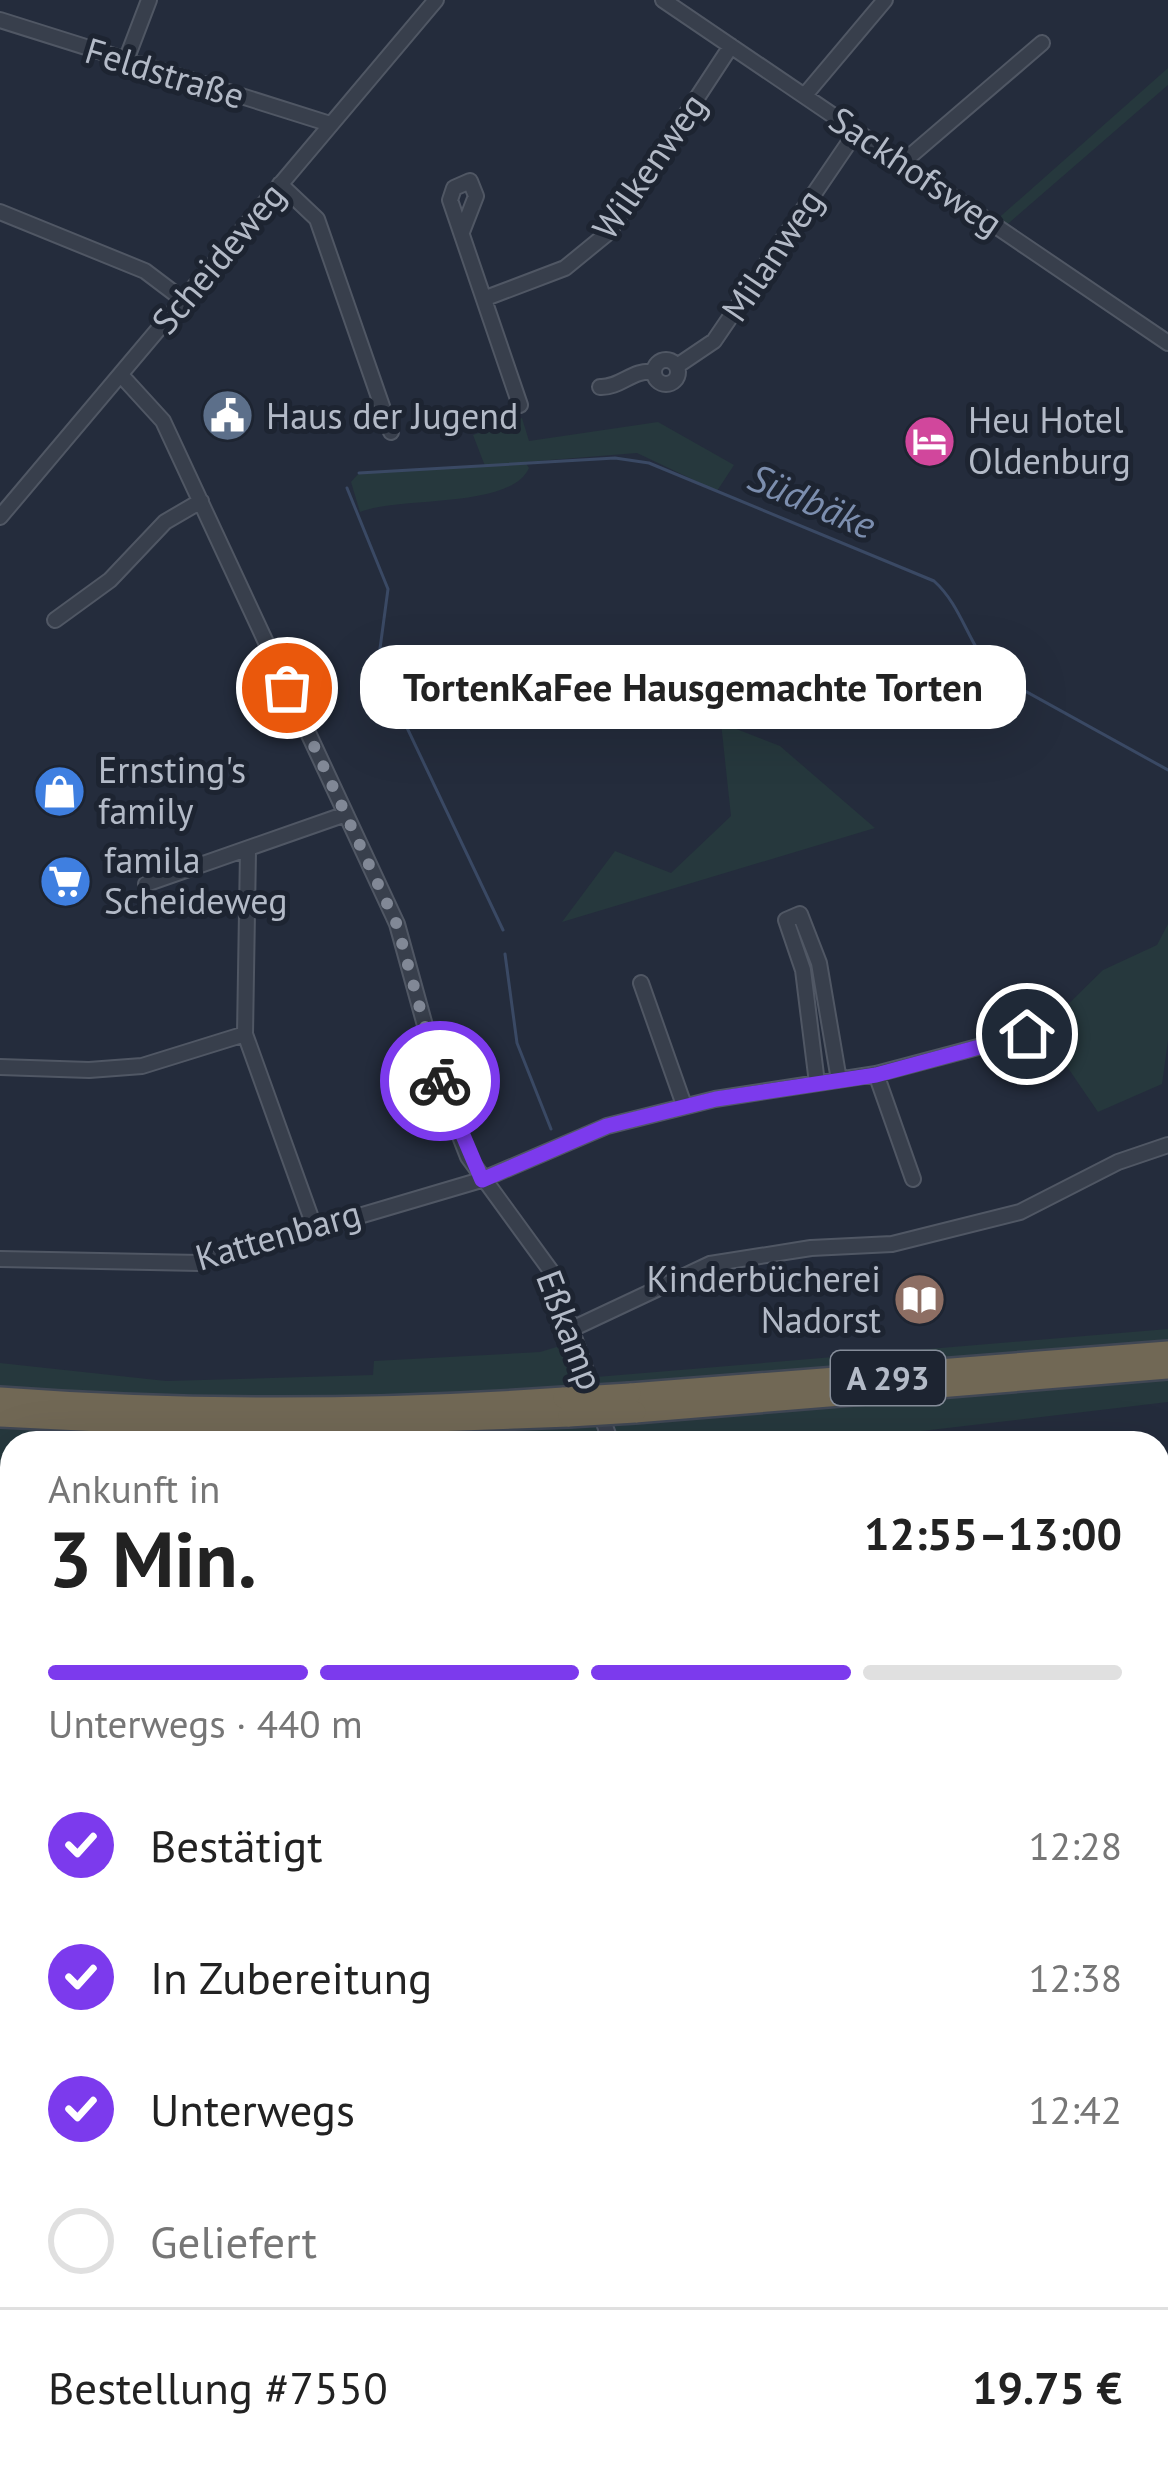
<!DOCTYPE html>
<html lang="de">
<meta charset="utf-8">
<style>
body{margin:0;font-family:"PT Sans",sans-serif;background:#f2f2f2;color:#222;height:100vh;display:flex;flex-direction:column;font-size:45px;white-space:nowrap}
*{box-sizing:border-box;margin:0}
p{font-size:39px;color:#767676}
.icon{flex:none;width:66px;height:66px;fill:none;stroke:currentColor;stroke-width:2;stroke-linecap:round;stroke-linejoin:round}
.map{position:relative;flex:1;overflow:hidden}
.drawer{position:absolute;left:0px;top:1431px;width:1170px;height:1056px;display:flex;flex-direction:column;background:#fff;border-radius:36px 36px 0 0;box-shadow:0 12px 48px #0002}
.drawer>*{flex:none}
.pin{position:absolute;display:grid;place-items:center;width:102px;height:102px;color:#fff;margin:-51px;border:6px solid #fff;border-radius:50%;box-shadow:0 3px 12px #0007}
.courier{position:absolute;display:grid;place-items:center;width:120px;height:120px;margin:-60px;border:9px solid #7c3aed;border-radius:50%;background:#fff;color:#222;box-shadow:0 3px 15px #0007}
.bubble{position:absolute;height:84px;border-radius:36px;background:#fff;box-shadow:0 12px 48px #0002;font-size:39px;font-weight:700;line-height:84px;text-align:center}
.summary em{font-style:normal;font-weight:700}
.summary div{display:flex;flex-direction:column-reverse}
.summary{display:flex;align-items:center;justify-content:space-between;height:204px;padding:0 48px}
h1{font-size:78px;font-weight:700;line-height:90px}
.bar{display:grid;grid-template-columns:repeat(4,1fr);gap:18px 12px;align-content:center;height:144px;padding:0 48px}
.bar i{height:15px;border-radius:9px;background:#e0e0e0}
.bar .on{background:#7c3aed}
.bar p{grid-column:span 4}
.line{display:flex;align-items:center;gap:30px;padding:0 48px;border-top:3px solid #e0e0e0}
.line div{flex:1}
ol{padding:0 48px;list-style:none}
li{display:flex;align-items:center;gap:36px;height:132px}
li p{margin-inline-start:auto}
li .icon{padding:12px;border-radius:50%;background:#7c3aed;color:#fff;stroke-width:4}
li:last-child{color:#767676}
li i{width:66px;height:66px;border:6px solid #e0e0e0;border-radius:50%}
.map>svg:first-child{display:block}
.green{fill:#26383d}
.water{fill:#3a4964}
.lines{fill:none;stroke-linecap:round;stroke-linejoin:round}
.stream{stroke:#3a4964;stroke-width:3}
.minor-casing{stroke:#505764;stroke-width:18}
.highway-casing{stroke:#404754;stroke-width:26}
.minor{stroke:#383f4c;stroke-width:14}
.highway{stroke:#716855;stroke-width:21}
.highway-bridge-casing{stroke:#404754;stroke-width:26;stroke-linecap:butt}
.highway-bridge{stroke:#716855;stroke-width:21}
.done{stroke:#818896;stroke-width:12;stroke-dasharray:0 21.6}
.route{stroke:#7c3aed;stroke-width:15}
.labels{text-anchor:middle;stroke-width:10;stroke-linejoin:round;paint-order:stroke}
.shield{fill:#1d2431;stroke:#868d9a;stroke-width:3}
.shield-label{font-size:33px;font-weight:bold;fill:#b3bac7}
.street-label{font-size:36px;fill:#b3bac7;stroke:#1d2431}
.poi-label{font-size:36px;fill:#b3bac7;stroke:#1d2431;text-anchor:start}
.water-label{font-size:39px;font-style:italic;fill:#7c8eae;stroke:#1d2431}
</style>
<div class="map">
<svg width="1168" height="2487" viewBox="0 0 1168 2487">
<rect width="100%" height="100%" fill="#242c3c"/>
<path class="green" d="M1168 68V85L1002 229 993 223Z
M522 418 529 441 658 422 734 465 717 491 637 453 525 462 529 468C511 509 403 496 360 512L351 482 359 473 485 466 473 435Z
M721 723 780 746 875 828 562 922 615 851 671 873 731 816Z
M1168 924V1040L1162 1084 1098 1112 1042 1030 1103 970 1157 945Z
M1168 1329V1402L896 1434 769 1443H625L621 1432 478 1443H12V1491L0 1490V1363L166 1381 373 1375 374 1361 540 1352 573 1342 583 1375 596 1377Z
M194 2475H687L640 2487H195Z"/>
<path class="water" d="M241 2475H580L574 2487H240Z"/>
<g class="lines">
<path class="stream" d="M359 473 615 458 649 463 934 581C964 608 968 648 998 676L1168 770
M347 488 388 589 379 656 391 694 503 930
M505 954 517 1043 551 1129"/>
<defs>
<path id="minor" d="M663 0 1168 343
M0 20 330 124
M125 63 149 0
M805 95 885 0
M902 163 1042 43
M280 184 317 219 391 432
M0 212 145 271 182 299
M462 232 476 196 470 181 454 188 450 200 520 405
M486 298 565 268 609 232 731 46
M654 372a12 12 0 1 1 24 0a12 12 0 1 1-24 0Z
M677 366 714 341 856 132
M121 375 163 421 397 924 445 1098 468 1157 551 1271 611 1443
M600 387C620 388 633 369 653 372
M0 517 436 0
M55 620 110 580 165 522 201 501
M248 851 245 1034 314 1226
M146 884 346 814
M641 983 684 1105
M0 1067 89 1070 142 1066 245 1034
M876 1074 913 1179
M817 1083 803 970 786 920 800 914 819 963 839 1080
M0 1259 200 1263 481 1180 607 1126 715 1099 876 1074 1027 1034
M574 1328 710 1264 811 1248 892 1244 1020 1212 1118 1162 1168 1145
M1158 1546H1168
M0 1659 12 1716
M1158 1700 1168 1698
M0 1842 12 1843
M1158 1979 1168 1974
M0 2060 12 2061
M1158 2184 1168 2186
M97 2475V2487
M842 2475 849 2487
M1033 2475 1079 2487
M967 2487 978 2475"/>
<path id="highway" d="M630 1394 1168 1352
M0 1398C188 1412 376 1411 564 1398
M635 1412 1168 1368
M0 1416 241 1428 569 1416"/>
</defs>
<use href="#minor" class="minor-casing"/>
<use href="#highway" class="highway-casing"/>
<use href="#minor" class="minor"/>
<use href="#highway" class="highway"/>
<defs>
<path id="highway-bridge" d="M564 1398 630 1394
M569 1416 635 1412"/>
</defs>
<use href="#highway-bridge" class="highway-bridge-casing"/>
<use href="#highway-bridge" class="highway-bridge"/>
</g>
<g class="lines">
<path class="done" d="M287 688 397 925 440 1081"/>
<path class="route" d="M440 1081 482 1180 607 1126 716 1099 876 1075 1027 1034"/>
</g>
<defs>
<symbol id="civic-disc" viewBox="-11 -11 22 22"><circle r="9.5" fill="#5c6f8a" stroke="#1d2431"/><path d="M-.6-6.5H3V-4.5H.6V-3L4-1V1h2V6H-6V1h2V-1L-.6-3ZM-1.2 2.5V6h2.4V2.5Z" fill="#fff"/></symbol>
<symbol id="hotel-disc" viewBox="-11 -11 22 22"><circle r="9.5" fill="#d1479c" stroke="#1d2431"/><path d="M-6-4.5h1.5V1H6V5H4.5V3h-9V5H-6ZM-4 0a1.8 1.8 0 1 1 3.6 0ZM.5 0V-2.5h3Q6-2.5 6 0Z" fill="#fff"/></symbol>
<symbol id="shop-disc" viewBox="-11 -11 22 22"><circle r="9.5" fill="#3f7fe0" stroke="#1d2431"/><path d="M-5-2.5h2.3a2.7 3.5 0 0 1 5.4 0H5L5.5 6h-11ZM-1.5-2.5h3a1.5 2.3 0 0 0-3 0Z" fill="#fff"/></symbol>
<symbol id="supermarket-disc" viewBox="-11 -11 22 22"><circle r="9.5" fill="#3f7fe0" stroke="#1d2431"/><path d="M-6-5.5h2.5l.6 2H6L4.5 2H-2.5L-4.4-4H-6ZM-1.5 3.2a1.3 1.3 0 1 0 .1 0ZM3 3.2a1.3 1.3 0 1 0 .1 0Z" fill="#fff"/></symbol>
<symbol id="library-disc" viewBox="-11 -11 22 22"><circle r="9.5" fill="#8d6e63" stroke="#1d2431"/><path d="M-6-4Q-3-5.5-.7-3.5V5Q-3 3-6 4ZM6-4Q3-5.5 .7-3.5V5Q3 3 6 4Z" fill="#fff"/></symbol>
</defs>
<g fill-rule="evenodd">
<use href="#civic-disc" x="198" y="386" width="59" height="59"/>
<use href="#hotel-disc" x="900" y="412" width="59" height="59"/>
<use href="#shop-disc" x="30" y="762" width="59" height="59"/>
<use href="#supermarket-disc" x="36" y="852" width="59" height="59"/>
<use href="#library-disc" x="890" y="1270" width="59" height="59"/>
</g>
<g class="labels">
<rect class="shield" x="831" y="1351" width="114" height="54" rx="9"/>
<g class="shield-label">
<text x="888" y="1390">A 293</text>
</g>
<g class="street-label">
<text transform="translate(165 73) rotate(17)" y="13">Feldstraße</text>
<text transform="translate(649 166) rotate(-55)" y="13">Wilkenweg</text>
<text transform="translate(916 171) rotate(34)" y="13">Sackhofsweg</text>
<text transform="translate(772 255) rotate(-56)" y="13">Milanweg</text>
<text transform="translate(218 258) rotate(-50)" y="13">Scheideweg</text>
<text transform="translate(278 1235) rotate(-16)" y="13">Kattenbarg</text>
<text transform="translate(570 1330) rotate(69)" y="13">Eßkamp</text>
</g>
<g class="poi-label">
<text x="266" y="429">Haus der Jugend</text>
<text x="968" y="433">Heu Hotel<tspan x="968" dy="41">Oldenburg</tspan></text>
<text x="98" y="783">Ernsting's<tspan x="98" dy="41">family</tspan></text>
<text x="104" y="873">famila<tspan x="104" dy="41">Scheideweg</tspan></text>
<text x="881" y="1292" text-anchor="end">Kinderbücherei<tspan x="881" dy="41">Nadorst</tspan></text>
</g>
<g class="water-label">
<text transform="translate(812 501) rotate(23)" y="14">Südbäke</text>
</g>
</g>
</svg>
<div class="pin" style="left:287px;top:688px;background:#ea580c"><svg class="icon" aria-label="bag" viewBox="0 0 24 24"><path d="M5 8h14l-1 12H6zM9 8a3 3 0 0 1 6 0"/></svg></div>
<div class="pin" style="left:1027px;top:1034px;background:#1f2937"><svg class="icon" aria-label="home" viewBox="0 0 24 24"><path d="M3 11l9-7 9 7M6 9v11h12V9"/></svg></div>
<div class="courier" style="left:440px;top:1081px"><svg class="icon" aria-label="bike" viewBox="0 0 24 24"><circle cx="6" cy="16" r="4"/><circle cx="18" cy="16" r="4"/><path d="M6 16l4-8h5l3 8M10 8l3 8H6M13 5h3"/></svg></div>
<div class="bubble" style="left:360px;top:645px;width:666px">TortenKaFee Hausgemachte Torten</div>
<section class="drawer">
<div class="summary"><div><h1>3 Min.</h1><p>Ankunft in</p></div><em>12:55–13:00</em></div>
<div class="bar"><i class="on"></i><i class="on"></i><i class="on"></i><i></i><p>Unterwegs · 440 m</p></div>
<ol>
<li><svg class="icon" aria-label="check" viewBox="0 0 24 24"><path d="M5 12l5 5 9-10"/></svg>Bestätigt<p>12:28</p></li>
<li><svg class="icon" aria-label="check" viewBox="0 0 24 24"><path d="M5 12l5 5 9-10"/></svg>In Zubereitung<p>12:38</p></li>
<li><svg class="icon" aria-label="check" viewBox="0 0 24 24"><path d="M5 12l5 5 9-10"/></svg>Unterwegs<p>12:42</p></li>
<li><i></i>Geliefert</li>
</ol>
<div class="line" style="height:156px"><div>Bestellung #7550</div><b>19.75 €</b></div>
</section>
</div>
